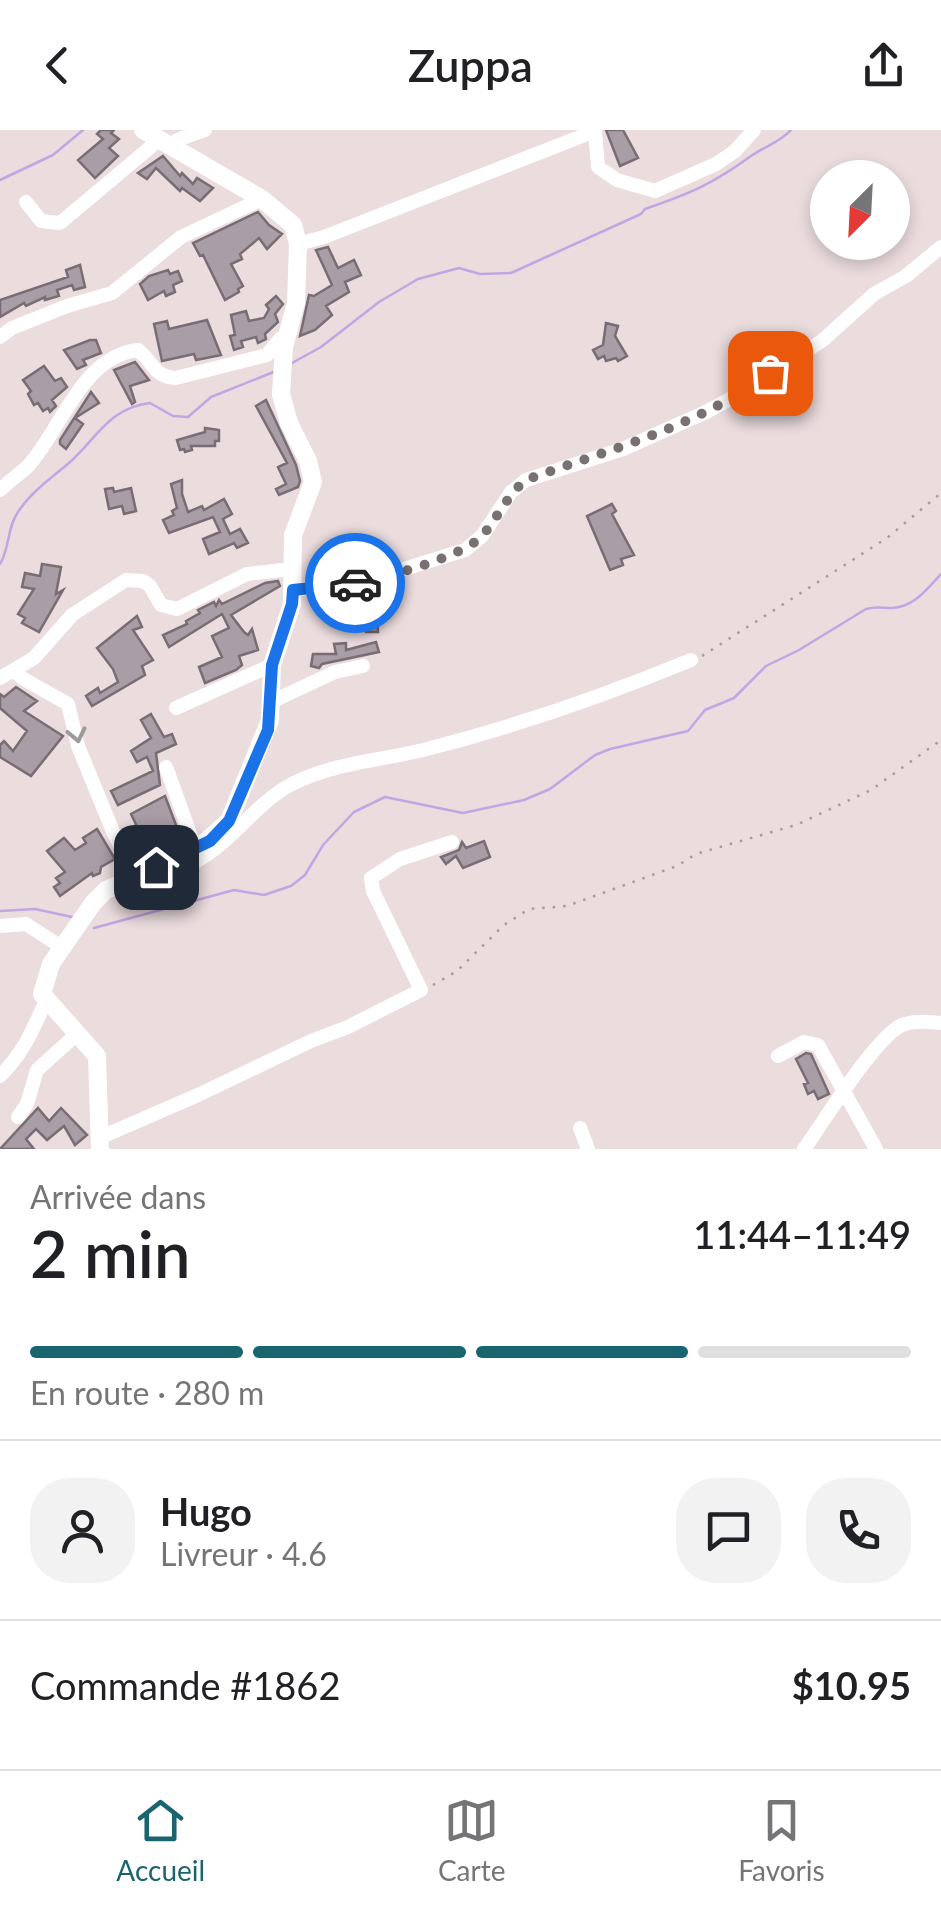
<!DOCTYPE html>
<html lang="fr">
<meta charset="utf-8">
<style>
body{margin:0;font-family:Lato,sans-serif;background:#f2f2f2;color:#202124;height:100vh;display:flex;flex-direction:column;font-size:38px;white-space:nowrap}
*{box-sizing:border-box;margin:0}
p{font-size:32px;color:#757577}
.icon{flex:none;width:55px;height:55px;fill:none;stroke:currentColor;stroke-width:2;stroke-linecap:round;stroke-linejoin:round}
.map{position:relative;height:1019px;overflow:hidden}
.details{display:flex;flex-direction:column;background:#fff;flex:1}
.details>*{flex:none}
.needle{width:65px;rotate:204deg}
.controls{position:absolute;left:810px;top:30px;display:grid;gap:20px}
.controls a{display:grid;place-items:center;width:100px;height:100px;border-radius:50%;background:#fff;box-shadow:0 5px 15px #0003;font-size:50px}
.pin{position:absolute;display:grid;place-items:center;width:85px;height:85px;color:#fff;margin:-42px;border-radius:20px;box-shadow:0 5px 15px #0006}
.courier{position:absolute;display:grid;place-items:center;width:100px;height:100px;margin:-50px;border:8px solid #1a73e8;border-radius:50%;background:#fff;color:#222;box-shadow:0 2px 12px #0007}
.headline em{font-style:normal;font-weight:600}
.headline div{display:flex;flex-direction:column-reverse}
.headline{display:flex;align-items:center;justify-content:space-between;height:170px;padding:0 30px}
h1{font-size:65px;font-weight:600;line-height:75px}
.bar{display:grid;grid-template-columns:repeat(4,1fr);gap:15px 10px;align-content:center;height:120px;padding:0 30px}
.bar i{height:12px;border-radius:8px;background:#e0e0e0}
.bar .on{background:#18646f}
.bar p{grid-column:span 4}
.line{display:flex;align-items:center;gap:25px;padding:0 30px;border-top:2px solid #e0e0e0}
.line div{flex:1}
.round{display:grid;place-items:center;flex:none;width:105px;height:105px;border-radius:40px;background:#f2f2f2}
header{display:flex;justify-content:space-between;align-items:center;height:130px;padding:0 30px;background:#fff;font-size:45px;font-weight:600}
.dock{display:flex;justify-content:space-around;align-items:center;height:140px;border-top:2px solid #e0e0e0;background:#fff;font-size:28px;color:#757577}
.dock a{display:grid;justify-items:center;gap:5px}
.dock .on{color:#18646f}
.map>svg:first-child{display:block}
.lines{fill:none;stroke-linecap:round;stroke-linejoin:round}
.stream{stroke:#c2a6e4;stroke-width:2.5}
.building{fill:#a99ea5;stroke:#786d74;stroke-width:2.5}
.path{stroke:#a79c9d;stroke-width:2.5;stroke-dasharray:2.5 8;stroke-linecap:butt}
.minor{stroke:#fff;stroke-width:14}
.major{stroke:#fff;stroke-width:18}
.oneway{stroke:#9e9a9a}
.done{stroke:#797071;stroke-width:10;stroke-dasharray:0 18}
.route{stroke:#1a73e8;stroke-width:12}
</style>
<header><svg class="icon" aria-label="back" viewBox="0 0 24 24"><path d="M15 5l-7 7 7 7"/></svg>Zuppa<svg class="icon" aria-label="share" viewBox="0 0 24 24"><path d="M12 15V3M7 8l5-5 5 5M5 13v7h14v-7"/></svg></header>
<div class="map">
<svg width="941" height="1019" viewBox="0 0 941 1019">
<rect width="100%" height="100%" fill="#ebdcde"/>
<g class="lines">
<path class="stream" d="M0 50 53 25 83 0
M292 233 321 217 379 172 418 149 459 138 480 144 511 143 641 84 645 79C691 63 711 55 751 26 765 16 779 13 791 0
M0 434C10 418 7 397 18 382 31 362 51 348 69 333 97 308 109 278 150 273L173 286 188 287 211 267 276 241
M0 781 35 779 72 787
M94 798 234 760 264 765 291 756 305 745 323 715 354 682 385 667 463 683 524 670 550 659 595 625 610 619 688 601 705 580 734 568 766 536 799 520 866 479C876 476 882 478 892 478 914 477 927 459 941 444"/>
</g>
<path class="building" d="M101 0H114L111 3 119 9 109 18 118 26 95 48 78 30 103 9 97 4Z
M606 0H623L638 28 620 36Z
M163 26 180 46 182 43 193 54 197 48 213 58 200 71 182 58 180 61 156 38 147 49 138 43Z
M258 82 269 95 282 104 267 119 259 108 240 124 242 129 231 134 243 156 238 159 239 162 225 170 203 125 200 126 193 113Z
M328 117 338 138 354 130 361 145 345 152 349 162 326 176 332 185 315 200 300 206 309 165 314 166 332 155 316 120Z
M80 135 85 157 74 160 72 155 57 160 59 166 45 170V167L26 176 24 173 0 187V170L68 147 66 140Z
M168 140 170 144 178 141 182 151 173 155 175 162 166 166 164 161 148 170 140 154 149 146Z
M276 166 283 174 275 184 278 192 265 204 266 209 258 213 256 207 241 211 243 217 234 220 230 206 235 205 231 185 246 181 249 191 264 188 269 179 266 175Z
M207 190 221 225 196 230 194 224 162 231 154 194 167 191 169 199Z
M606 193 618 196 615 206 627 226 618 231 616 228 606 231 604 226 598 229 593 220 603 215Z
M90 210H96L101 223 83 230 86 235 77 239 64 220Z
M135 232 149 250 130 256 135 272 132 274 114 240Z
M44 236 55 251 61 248 67 257 52 270 56 276 50 282 48 278 43 281 38 273 34 275 28 264 31 261 23 250Z
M91 262 99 273 75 288 83 294 66 319 60 314V310Z
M266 270 296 335 300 351 298 357 279 365 276 359 286 354 278 337 287 333 256 276Z
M205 298 219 300V311H215V316H191L192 320 185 322 184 319 180 320 177 310 205 302Z
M182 350V364L188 382 202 376 204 380 224 369 232 384 223 389 230 404 240 399 248 413 237 418 234 413 209 424 203 409 220 402 213 387 169 403 163 390 174 385 172 381 177 378 171 354Z
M113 358 114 362 131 358 136 381 124 384 122 376 109 379 105 359Z
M612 374 616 381 612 384 634 425 621 429 623 435 610 440 587 386Z
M42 434 61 437 56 464 63 460 39 502 22 493 25 488 18 484 34 459 22 457 25 443 40 446Z
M278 451 280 456 231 485 244 502 248 505 252 499 258 520 239 526 242 535 236 540 205 553 199 537 222 527 212 506 229 498 222 484 169 517 163 505 187 494 186 491 200 483 198 480 214 472 216 476 219 470 222 474 265 453Z
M378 465 379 469 383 468 384 478 377 483 378 502H366L364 467Z
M137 486 142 497 133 500 153 530 142 536 145 545 92 576 86 566 98 558 100 563 118 552 113 539 97 518Z
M376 512 379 522 322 534 319 538 311 536 313 524H336L334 514 346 513V520Z
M16 557 37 571 24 581 63 606 31 646 0 627V615L4 611 13 621 27 601 0 578V564L4 567Z
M151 584 164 607 172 604 176 614 156 623 160 655 118 675 111 661 153 641 147 627 137 632 131 621 151 608 141 590Z
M165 666 176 695 146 715 131 684Z
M97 699 115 729 101 737 100 743 93 746 92 743 60 766 54 757 60 753 56 748 65 742 47 721 64 708 75 720 86 713 83 708Z
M484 711 490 727 463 738 456 726 446 734 441 727 459 720 462 712 466 718Z
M806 923 811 924 829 964 818 969 814 961 808 964 804 954 808 953 796 929Z
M38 978 49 991 61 978 87 1005 75 1015 64 996 47 1010 36 999 26 1009 34 1019H0Z"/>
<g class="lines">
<path class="path" d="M702 526 887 408 941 363
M433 855 457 841 504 795 529 779 567 776 677 736 696 724 796 695 871 660 941 610"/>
<path class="minor" d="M174 17 177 10 205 0
M26 72 41 91 60 93 159 10
M298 114 324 107 595 1 598 37 617 50 655 61 716 34 735 21 754 0
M0 207 12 198 67 176 112 163 181 107 262 69
M0 360C9 351 20 344 29 335 62 298 82 226 138 220 153 231 153 247 176 248L267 225 280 209 286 207
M293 460 362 452 465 420 482 406 511 362 526 350 623 319 706 282 752 257 823 210 874 164 906 146 941 117
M14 540 22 548 68 574 78 616 114 704 136 745
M0 548 34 528 72 485 126 450 143 451 150 456 161 475 177 479 247 444 291 439
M271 572 335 542 363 536
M176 578 272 535
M166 637 196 720
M188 724 195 732C231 713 254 675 290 655 332 633 378 631 423 620 514 597 604 566 691 530
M0 796 26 794 63 818
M778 926 804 912 818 915 876 1019
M0 946C23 924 32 901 45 873L42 865
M18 987 27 974 37 940 78 903
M580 998 588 1019
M99 1008 198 965 311 911 348 897 421 860 373 761 371 748 400 729 452 712
M804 1019C823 993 876 906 902 895 915 890 928 892 941 893"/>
<path class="major" d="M100 1019 97 926 42 864 51 834 93 773 106 760 196 720 229 691 270 590 272 535 292 474 293 405 313 352 308 331 289 293 281 264 284 217 296 173 298 114 293 95 262 69 143 0"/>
</g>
<defs><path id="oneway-chevron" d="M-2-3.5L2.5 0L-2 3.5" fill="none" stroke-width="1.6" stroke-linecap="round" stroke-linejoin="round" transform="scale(2.5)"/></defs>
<use class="oneway" href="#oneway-chevron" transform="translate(77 605) rotate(78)"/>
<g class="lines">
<path class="done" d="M355 453C383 449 464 426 482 406 498 388 506 366 526 350 610 319 697 297 770 243"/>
<path class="route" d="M156 737 210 711 229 691 268 600 272 535 292 474 293 460 355 453"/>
</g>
</svg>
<div class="controls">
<a><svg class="needle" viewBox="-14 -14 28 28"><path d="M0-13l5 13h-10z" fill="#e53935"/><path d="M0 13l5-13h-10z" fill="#757577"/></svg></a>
</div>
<div class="pin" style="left:770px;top:243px;background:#ea580c"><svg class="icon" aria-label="bag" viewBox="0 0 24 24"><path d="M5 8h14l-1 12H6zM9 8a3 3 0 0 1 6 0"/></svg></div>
<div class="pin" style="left:156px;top:737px;background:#1f2937"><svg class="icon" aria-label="home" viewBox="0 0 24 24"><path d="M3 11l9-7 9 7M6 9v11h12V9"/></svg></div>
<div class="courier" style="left:355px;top:453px"><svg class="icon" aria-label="car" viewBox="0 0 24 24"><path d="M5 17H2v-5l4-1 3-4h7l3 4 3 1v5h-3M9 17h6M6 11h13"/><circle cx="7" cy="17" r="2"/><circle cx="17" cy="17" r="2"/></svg></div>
</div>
<section class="details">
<div class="headline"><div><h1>2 min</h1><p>Arrivée dans</p></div><em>11:44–11:49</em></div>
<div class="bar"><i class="on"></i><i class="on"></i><i class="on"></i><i></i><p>En route · 280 m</p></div>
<div class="line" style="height:180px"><a class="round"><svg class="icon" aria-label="person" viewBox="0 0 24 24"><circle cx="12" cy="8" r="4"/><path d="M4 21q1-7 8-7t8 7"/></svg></a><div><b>Hugo</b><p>Livreur · 4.6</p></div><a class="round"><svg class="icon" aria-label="chat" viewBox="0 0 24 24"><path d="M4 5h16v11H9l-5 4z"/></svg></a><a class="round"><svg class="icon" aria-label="phone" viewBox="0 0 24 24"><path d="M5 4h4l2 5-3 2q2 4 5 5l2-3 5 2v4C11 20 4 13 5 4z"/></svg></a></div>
<div class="line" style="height:130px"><div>Commande #1862</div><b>$10.95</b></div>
</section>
<nav class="dock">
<a class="on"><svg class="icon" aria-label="home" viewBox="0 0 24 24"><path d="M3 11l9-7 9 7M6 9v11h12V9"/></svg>Accueil</a>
<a><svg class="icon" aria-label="map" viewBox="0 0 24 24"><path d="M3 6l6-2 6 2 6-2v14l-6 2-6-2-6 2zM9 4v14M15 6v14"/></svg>Carte</a>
<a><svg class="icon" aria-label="saved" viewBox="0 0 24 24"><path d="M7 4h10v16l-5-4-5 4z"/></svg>Favoris</a>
</nav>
